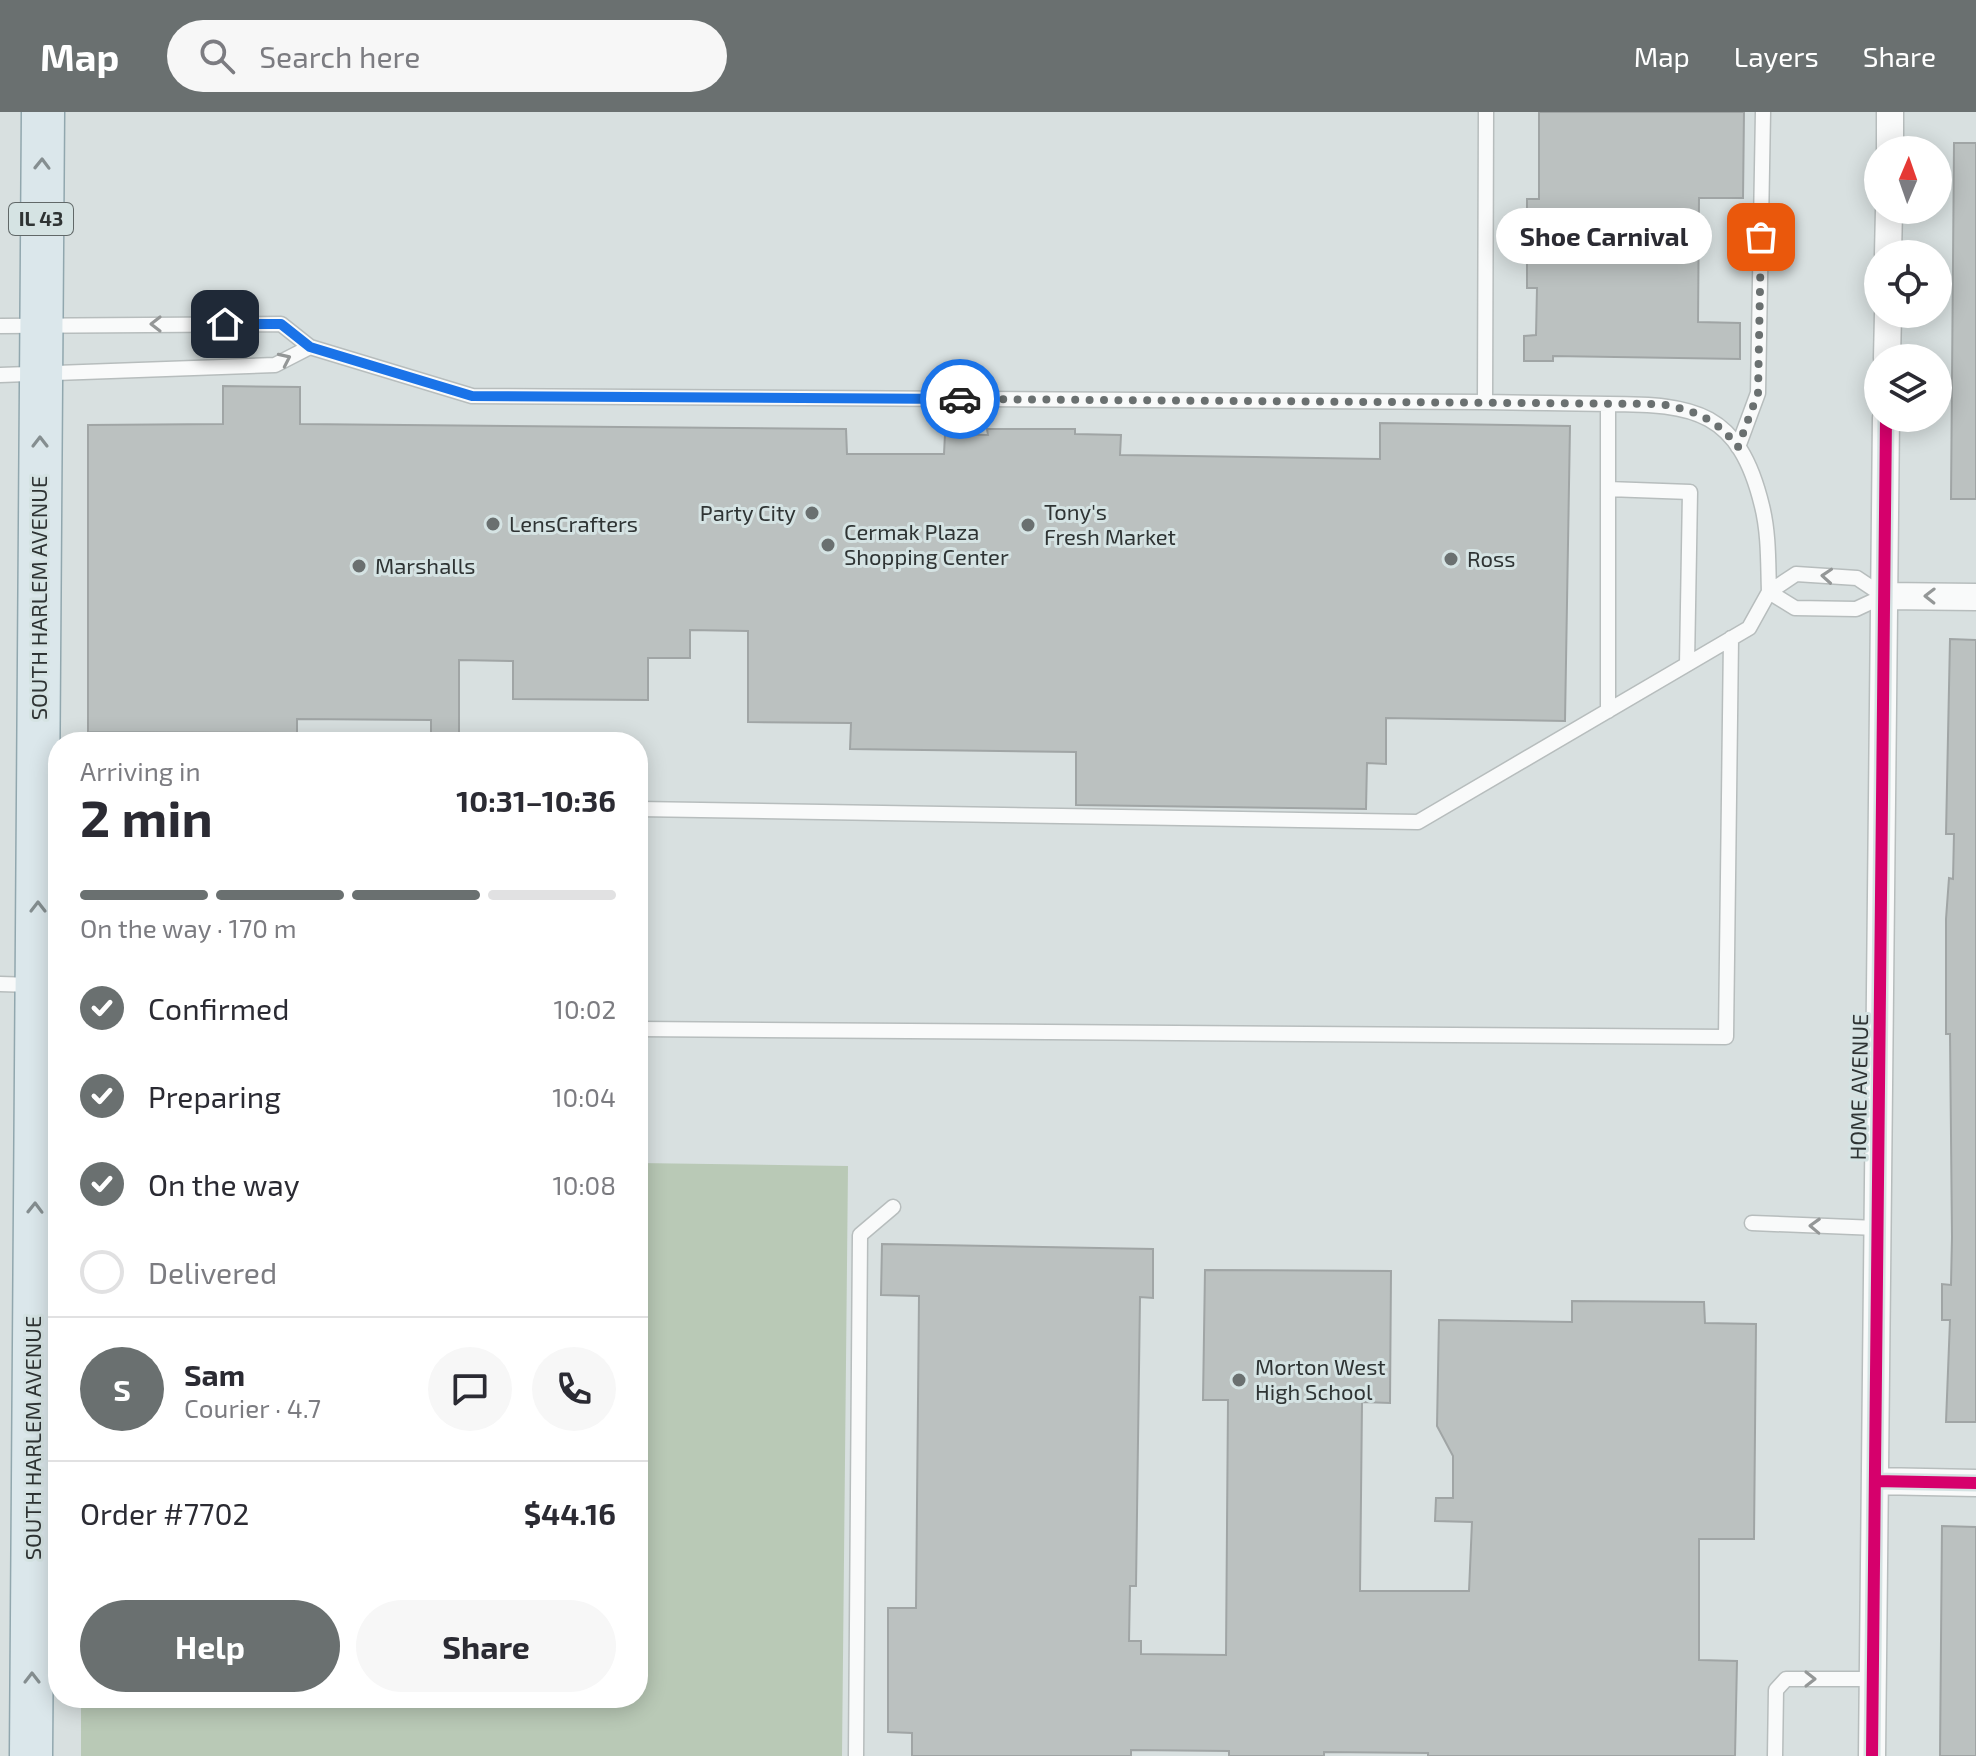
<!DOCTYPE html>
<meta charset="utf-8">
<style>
body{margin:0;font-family:"Exo 2",sans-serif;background:#f7f7f7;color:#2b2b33;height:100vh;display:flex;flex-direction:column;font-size:30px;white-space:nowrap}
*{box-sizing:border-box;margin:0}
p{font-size:26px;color:#7c7c81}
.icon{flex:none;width:44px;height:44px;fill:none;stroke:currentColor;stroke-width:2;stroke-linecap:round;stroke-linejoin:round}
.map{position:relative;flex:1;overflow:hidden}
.side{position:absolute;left:48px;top:620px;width:600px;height:976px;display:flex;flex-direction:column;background:#fff;border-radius:32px;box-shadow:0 4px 20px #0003}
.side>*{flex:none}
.needle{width:52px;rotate:2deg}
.tools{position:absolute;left:1864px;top:24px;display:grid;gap:16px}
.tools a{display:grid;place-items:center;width:88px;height:88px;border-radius:50%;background:#fff;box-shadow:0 4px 20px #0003;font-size:40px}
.pin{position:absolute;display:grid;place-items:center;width:68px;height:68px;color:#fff;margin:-34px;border-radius:16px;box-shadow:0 4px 12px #0006}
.courier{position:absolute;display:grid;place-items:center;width:80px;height:80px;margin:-40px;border:6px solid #1a73e8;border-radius:50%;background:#fff;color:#222;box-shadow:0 2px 10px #0007}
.bubble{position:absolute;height:56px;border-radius:28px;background:#fff;box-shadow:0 4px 20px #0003;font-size:26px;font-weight:700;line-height:56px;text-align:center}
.summary em{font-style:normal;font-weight:700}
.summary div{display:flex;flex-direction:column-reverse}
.summary{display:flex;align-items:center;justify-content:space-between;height:136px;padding:0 32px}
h1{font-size:52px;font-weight:700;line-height:60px}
.bar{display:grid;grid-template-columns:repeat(4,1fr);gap:12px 8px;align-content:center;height:96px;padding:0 32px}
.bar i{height:10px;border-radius:6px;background:#e1e1e2}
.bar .selected{background:#6a7070}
.bar p{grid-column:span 4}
.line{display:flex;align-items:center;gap:20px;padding:0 32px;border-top:2px solid #e1e1e2}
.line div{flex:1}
.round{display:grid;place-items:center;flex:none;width:84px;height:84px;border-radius:42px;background:#f7f7f7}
ol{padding:0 32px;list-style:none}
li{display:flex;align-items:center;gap:24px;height:88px}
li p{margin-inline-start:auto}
li .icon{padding:8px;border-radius:50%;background:#6a7070;color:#fff;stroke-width:4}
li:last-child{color:#7c7c81}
li i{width:44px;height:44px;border:4px solid #e1e1e2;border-radius:50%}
.cta{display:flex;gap:16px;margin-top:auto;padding:16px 32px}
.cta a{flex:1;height:92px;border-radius:48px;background:#6a7070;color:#fff;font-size:32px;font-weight:700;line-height:92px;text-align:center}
.cta a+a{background:#f7f7f7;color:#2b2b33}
header{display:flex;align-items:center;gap:48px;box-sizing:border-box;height:112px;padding:0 40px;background:#6a7070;color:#fff}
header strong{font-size:38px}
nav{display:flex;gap:44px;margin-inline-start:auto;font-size:28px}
.search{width:560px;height:72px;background:#f7f7f7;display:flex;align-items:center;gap:20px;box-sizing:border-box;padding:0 28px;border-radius:44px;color:#7c7c81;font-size:30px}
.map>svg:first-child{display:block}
.green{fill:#b9c9b6}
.building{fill:#bbc1c0;stroke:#a0a5a5;stroke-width:2}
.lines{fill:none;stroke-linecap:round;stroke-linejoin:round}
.service-casing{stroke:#b7bdbd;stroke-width:17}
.minor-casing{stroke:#b7bdbd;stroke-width:29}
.primary-casing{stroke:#91a7ae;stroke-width:45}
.service{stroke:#f9fafa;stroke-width:14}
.minor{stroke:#f9fafa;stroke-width:26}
.primary{stroke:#dbe7eb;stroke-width:42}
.cycleway-casing{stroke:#d5e3e3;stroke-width:17}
.cycleway{stroke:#d6006c;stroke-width:12}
.oneway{stroke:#858e90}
.oneway2{stroke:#949797}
.done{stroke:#6a7070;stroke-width:8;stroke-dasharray:0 14.4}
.route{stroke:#1a73e8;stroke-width:10}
.poi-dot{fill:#6a7070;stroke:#d5e3e3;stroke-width:3}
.labels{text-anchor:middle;stroke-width:6;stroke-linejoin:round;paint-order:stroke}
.shield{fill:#d5e3e3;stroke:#616868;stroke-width:2}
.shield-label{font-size:20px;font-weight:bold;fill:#2f3434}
.poi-label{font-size:22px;fill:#2f3434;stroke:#d5e3e3;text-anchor:start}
.street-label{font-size:22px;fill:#2f3434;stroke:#d5e3e3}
</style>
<header>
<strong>Map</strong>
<div class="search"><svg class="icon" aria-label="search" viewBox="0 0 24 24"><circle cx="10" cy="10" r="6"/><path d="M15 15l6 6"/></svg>Search here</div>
<nav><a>Map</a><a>Layers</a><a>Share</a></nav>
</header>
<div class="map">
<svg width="1976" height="1644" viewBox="0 0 1976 1644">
<rect width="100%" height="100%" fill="#d8e0e0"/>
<path class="green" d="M638 1051 848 1054 842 1644H81V1586H638Z"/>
<path class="building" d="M1539 0H1744L1743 86H1699L1698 210 1740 211V247L1553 244V249H1524V224L1536 223 1537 176H1527V87H1539Z
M1954 31H1976V387H1951Z
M223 274 300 275V312L846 317 847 342H944L945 322 988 323 987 317H1075V322L1121 323 1120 343 1380 347V311L1570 314 1565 609 1386 606V652L1367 651 1366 697 1076 693V640L850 637 851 611 748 610V519L690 518V546H648V588L513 587V549L459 548V630H431V608L297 607V621L88 620V313L223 312Z
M1950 527 1976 528V1310H1946L1950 1208H1942V1172L1951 1173 1952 1125 1950 922H1946V807L1949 766 1953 767 1954 722H1946Z
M882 1132 1153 1137V1186L1140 1185 1136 1474H1130L1129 1529H1141V1542L1226 1543 1228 1288H1203L1205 1158 1391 1159 1390 1291 1362 1290 1360 1479H1469L1472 1410 1435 1409 1436 1386H1453V1344L1437 1314 1439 1208 1572 1210V1189L1704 1190 1705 1211 1756 1212 1754 1427H1699V1548L1737 1549 1735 1644H1428V1641L1324 1640V1644H1229V1639L1131 1638V1644H912V1621L888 1620V1496H916L919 1184 881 1183Z
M1942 1414 1976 1415V1644H1940Z"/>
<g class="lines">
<defs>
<path id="service" d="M0 214 281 212 310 235 472 284 1485 290 1486 0
M0 263 275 253 310 235
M1485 290C1526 291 1567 291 1608 292 1695 292 1739 299 1762 394 1769 422 1768 452 1769 480
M1738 335 1758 281 1763 0
M1608 377 1690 380 1687 552
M1769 480 1795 496 1856 497 1884 484
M1608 599V292
M638 697 1418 710 1749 516 1769 480 1796 462 1857 466 1884 484
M0 872 32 873
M638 917 1726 925 1731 526
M1752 1111 1877 1116
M856 1644 860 1123 893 1095
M1775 1644 1776 1578 1786 1567H1872"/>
<path id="minor" d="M1890 38V0
M1888 142 1889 98
M1887 246 1888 202
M1884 484 1976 485
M1875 1369 1976 1371
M1872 1644 1886 306"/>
<path id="primary" d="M31 1644 43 0"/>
</defs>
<use href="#service" class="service-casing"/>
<use href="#minor" class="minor-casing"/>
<use href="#primary" class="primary-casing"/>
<use href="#service" class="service"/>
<use href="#minor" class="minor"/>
<use href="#primary" class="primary"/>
<defs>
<path id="cycleway" d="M1875 1369 1976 1371
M1872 1644 1886 306"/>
</defs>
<use href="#cycleway" class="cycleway-casing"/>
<use href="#cycleway" class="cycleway"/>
</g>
<defs><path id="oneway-chevron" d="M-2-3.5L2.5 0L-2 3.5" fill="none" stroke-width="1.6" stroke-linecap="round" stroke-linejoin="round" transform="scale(2)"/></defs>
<g class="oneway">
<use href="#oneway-chevron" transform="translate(42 52) rotate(-89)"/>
<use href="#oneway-chevron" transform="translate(40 330) rotate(-90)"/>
<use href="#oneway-chevron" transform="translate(38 795) rotate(-90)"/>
<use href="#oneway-chevron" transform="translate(35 1096) rotate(-89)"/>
<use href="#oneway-chevron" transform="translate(32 1566) rotate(-90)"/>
</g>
<g class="oneway2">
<use href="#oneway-chevron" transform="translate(156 212) rotate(180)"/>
<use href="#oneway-chevron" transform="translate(285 247) rotate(-25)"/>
<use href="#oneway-chevron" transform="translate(1827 464) rotate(-176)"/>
<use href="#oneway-chevron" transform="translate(1930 484) rotate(-179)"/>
<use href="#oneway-chevron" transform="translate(1815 1114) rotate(-178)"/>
<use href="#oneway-chevron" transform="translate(1810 1567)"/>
</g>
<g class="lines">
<path class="done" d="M960 287 1660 292C1694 298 1716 306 1738 335L1758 281 1761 125"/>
<path class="route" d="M225 212H281L310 235 472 284 960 287"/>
</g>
<g class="poi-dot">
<circle cx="812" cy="401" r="8"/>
<circle cx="493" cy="412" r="8"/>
<circle cx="1028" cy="413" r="8"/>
<circle cx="828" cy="433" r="8"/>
<circle cx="1451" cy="447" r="8"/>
<circle cx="359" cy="454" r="8"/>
<circle cx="1239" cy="1268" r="8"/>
</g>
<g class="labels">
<rect class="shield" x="9" y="91" width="64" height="32" rx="6"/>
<g class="shield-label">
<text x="41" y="114">IL 43</text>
</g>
<g class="poi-label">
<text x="1044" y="408">Tony's<tspan x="1044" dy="25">Fresh Market</tspan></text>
<text x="796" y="409" text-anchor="end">Party City</text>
<text x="509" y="420">LensCrafters</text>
<text x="844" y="428">Cermak Plaza<tspan x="844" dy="25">Shopping Center</tspan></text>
<text x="1467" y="455">Ross</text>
<text x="375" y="462">Marshalls</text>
<text x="1255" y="1263">Morton West<tspan x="1255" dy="25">High School</tspan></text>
</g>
<g class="street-label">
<text transform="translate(39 486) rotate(-90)" y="8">SOUTH HARLEM AVENUE</text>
<text transform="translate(1859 975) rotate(-89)" y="8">HOME AVENUE</text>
<text transform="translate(33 1326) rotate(-90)" y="8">SOUTH HARLEM AVENUE</text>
</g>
</g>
</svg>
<div class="tools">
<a><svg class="needle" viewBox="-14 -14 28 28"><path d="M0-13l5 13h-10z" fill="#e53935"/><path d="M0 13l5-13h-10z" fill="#7c7c81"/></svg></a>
<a><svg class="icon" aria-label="locate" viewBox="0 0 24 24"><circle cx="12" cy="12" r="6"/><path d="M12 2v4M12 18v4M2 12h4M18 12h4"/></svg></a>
<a><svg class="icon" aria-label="layers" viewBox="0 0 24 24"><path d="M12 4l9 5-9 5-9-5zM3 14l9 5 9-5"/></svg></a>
</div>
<div class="pin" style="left:1761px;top:125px;background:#ea580c"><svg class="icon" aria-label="bag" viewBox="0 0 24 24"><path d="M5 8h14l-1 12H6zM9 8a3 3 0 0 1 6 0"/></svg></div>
<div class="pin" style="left:225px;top:212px;background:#1f2937"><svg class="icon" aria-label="home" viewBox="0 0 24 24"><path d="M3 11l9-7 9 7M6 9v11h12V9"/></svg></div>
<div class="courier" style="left:960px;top:287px"><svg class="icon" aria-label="car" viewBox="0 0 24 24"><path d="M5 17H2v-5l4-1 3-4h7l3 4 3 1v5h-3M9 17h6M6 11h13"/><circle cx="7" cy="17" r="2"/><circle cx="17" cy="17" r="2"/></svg></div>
<div class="bubble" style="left:1496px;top:96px;width:216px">Shoe Carnival</div>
<section class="side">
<div class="summary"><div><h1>2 min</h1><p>Arriving in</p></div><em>10:31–10:36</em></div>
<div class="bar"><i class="selected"></i><i class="selected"></i><i class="selected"></i><i></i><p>On the way · 170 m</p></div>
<ol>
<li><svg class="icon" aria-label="check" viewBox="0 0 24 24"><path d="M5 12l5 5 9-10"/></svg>Confirmed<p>10:02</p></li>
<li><svg class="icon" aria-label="check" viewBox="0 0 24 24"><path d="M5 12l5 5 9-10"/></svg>Preparing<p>10:04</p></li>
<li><svg class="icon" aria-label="check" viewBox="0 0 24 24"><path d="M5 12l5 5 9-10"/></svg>On the way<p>10:08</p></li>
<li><i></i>Delivered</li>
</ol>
<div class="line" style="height:144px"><b class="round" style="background:#6a7070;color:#fff">S</b><div><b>Sam</b><p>Courier · 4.7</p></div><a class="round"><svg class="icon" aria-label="chat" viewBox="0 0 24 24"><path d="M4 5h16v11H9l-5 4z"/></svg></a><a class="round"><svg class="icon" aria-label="phone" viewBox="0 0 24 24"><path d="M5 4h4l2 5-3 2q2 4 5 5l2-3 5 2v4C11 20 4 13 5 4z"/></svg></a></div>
<div class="line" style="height:104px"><div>Order #7702</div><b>$44.16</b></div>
<div class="cta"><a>Help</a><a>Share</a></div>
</section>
</div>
